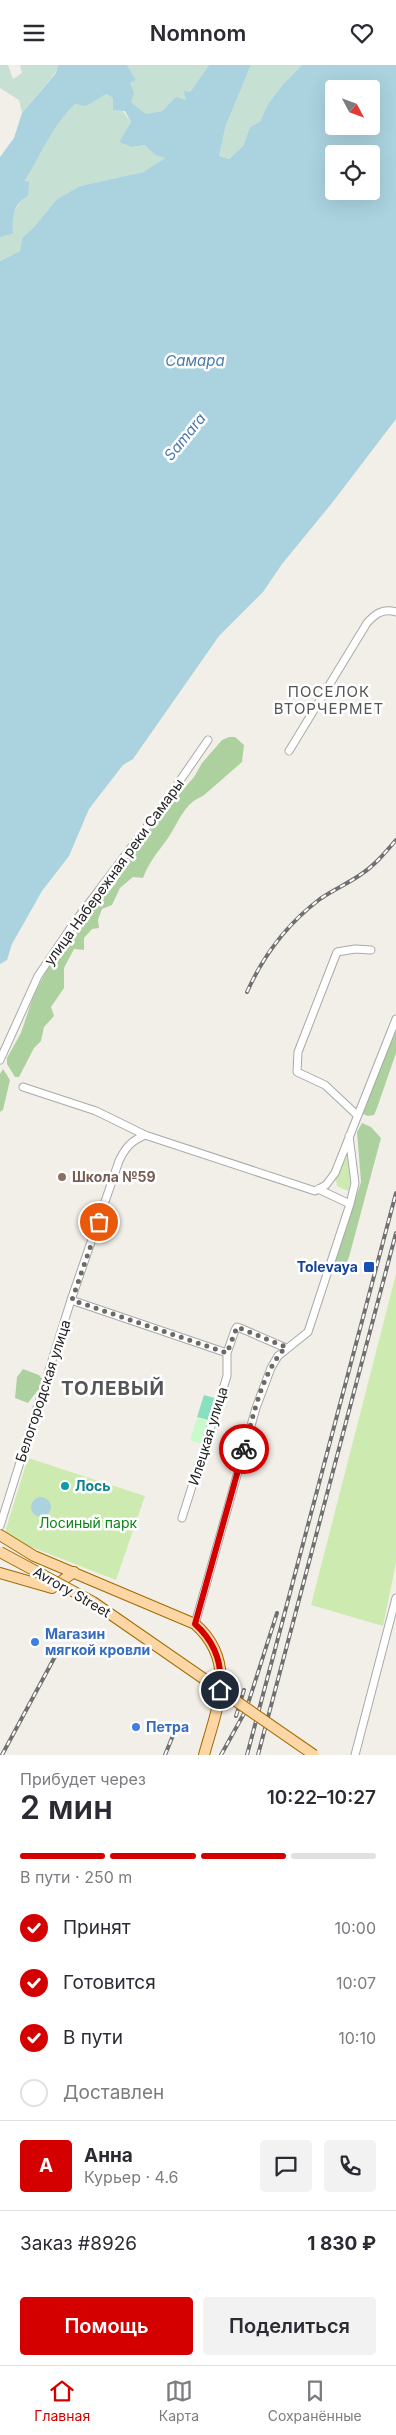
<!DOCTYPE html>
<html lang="ru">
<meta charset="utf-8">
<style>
body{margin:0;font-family:Inter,sans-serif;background:#f2f2f3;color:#2b2b33;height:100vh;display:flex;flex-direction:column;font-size:19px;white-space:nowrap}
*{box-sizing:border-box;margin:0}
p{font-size:16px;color:#7c7c81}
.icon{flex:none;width:28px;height:28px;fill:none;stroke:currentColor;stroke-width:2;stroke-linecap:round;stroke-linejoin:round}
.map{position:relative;height:1690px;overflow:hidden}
.sheet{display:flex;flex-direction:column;background:#fff;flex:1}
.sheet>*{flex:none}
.needle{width:32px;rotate:131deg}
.buttons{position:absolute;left:325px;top:15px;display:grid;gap:10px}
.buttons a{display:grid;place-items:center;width:55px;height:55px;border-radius:5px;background:#fff;box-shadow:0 5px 20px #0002;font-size:25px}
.pin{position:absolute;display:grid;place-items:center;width:42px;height:42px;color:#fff;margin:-21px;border:2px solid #fff;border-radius:50%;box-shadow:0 1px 5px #0007}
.courier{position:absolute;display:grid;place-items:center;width:50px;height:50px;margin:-25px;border:4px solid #d40000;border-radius:50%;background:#fff;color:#222;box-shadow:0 1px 6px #0007}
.headline em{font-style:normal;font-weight:600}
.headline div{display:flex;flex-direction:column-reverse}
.headline{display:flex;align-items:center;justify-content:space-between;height:85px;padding:0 20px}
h1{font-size:32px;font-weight:600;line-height:38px}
.bar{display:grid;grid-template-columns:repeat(4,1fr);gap:8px 5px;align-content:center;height:60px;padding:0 20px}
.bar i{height:6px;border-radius:4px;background:#e1e1e2}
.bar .selected{background:#d40000}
.bar p{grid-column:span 4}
.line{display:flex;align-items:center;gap:12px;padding:0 20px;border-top:1px solid #e1e1e2}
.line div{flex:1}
.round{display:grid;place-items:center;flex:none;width:52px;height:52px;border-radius:5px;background:#f2f2f3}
ol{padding:0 20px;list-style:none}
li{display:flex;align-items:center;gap:15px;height:55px}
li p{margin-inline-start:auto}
li .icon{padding:5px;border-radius:50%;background:#d40000;color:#fff;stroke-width:4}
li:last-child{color:#7c7c81}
li i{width:28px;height:28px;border:2px solid #e1e1e2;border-radius:50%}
.button{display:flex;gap:10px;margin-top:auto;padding:10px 20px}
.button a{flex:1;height:58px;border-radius:5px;background:#d40000;color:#fff;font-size:20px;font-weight:600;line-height:58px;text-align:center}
.button a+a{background:#f2f2f3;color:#2b2b33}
header{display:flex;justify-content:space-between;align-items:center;height:65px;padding:0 20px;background:#fff;font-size:22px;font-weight:600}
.tab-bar{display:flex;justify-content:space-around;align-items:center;height:70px;border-top:1px solid #e1e1e2;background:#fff;font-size:14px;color:#7c7c81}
.tab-bar a{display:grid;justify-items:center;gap:2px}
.tab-bar .selected{color:#d40000}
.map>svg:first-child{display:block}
.grass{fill:#cdebb0}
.forest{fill:#add19e}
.wetland{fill:#c6e0d4}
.park{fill:#c8facc}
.pitch{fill:#88e0be}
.water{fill:#aad3df;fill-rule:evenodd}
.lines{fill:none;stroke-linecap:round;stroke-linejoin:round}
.minor-casing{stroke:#a9a9a9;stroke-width:9}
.primary-casing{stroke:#a06b00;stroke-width:12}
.minor{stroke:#fff;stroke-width:7}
.primary{stroke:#fcd6a4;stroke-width:10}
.rail-casing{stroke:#707070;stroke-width:4}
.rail{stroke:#fff;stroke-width:2;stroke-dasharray:5.5;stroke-linecap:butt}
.primary-bridge-casing{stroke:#a06b00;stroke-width:12;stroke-linecap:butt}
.primary-bridge{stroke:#fcd6a4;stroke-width:10}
.done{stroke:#6b6a68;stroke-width:5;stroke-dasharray:0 9}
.route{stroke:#d40000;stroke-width:6}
.education-dot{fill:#8d6e63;stroke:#fff;stroke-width:2}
.transit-dot{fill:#1a4fb4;stroke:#fff;stroke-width:2}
.culture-dot{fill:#0f9aa8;stroke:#fff;stroke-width:2}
.shop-dot{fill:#3f7fe0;stroke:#fff;stroke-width:2}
.labels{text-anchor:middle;stroke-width:5;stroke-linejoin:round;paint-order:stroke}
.street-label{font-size:14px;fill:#222;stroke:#fff}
.education-label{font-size:14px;font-weight:bold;fill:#785e54;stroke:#fff;text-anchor:start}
.transit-label{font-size:14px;font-weight:bold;fill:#164399;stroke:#fff;text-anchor:end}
.culture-label{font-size:14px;font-weight:bold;fill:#0d838f;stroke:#fff;text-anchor:start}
.park-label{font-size:14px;fill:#0c8416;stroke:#fff}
.shop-label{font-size:14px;font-weight:bold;fill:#366cbe;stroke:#fff;text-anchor:start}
.water-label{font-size:15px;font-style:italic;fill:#4a7aab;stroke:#fff}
.neighbourhood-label{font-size:15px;letter-spacing:1px;fill:#555;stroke:#fff}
.district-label{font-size:19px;font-weight:bold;letter-spacing:1px;fill:#555;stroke:#fff}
</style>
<header><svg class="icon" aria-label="menu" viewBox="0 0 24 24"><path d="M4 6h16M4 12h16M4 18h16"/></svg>Nomnom<svg class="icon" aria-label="heart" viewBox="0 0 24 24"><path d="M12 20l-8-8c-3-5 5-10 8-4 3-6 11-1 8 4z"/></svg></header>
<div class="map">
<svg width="396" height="1690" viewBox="0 0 396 1690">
<rect width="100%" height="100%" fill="#f2efe9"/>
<path class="grass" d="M347 1091C353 1100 352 1116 348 1126L337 1121 336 1114Z
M396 1209V1498L383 1561 311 1540Z
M28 1393 145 1431 116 1515 16 1476 5 1467Z"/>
<path class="forest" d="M229 672H235L244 680 242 697 203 731C184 738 179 757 168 773 158 787 149 797 143 813L133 812 120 823 112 840 102 844 98 855 99 863 92 864 84 873V885L74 884 64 903V923L51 942 54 951 44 962 41 976 34 983 19 1012H15L7 999V993L21 968 33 932 49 900 82 862V853L105 831 116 818 119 809 160 751 194 712 202 698 222 675Z
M396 962V988L377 1043 374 1050 368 1051 363 1049 362 1044Z
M3 1004 10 1015 3 1045 0 1047V1009Z
M362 1058 371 1062 381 1073 349 1192 343 1206 335 1208 334 1198 361 1117 357 1067Z
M23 1304 39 1310 42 1314 38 1325 28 1338 15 1333 17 1312Z"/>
<path class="wetland" d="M0 0H8L13 14 22 8 20 0H58L56 7 22 48 19 35 0 23Z
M127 0H209L190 27 187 35 176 33 162 46 146 49 131 37 130 18 136 15Z
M251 0H302L284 18 268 39 260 58 250 62 243 81 229 94 219 91 226 60Z
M106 29 113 33 131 57 119 77 131 82 145 80 155 90 165 93 143 107 80 121 57 134 34 162 22 173 20 186 0 196V172L13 169 12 150 22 134 25 117 51 68 65 48 75 39 86 40Z"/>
<path class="park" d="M197 1353 208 1356 201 1379 190 1375Z"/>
<path class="pitch" d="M204 1330 215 1333 208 1355 197 1352Z"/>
<path class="water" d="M58 0H127L136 15 130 18 134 29 131 37 146 49 162 46 176 32 186 35 184 26 190 27 209 0H251L226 60 219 91 229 94 243 81 250 62 260 57 268 39 284 18 302 0H396V354L332 438 282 499 263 527 219 571 133 694 123 700 89 744 69 791 42 826 12 879 7 895 0 899V196L20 186 22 173 34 162 57 134 80 121 143 107 165 93 155 90 145 80 131 82 119 77 131 57 125 46 113 45V33L106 29 86 41 75 39C52 60 41 90 25 116L29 117 28 131C12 139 12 154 13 169L0 172V92L14 73 22 48 56 8ZM334 24H371V61H334ZM334 89H371V126H334Z
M31 1442a10 10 0 1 1 20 0a10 10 0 1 1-20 0Z"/>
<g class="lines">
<defs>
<path id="minor" d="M289 686 367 558C375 549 383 543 396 547
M0 995 38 911 74 858 161 743 208 675
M23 1022 96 1046 145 1070 315 1126 326 1120 335 1108 396 954
M357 1050 325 1020 297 1007 298 987 337 887 355 884 371 885
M318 1124 350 1139
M71 1235 227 1288
M182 1453 227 1311V1288L235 1265 237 1262 240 1263 286 1283
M0 1461 71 1235 119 1096C125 1083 131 1076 145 1070
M195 1559 256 1343 271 1303 278 1291 308 1267 350 1139 355 1118 349 1071
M355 1690 396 1533"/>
<path id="primary" d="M0 1470 34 1491 195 1559C238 1597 217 1643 204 1690
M0 1508 52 1523 74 1507"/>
</defs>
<use href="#minor" class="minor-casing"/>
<use href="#primary" class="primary-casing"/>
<use href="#minor" class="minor"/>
<use href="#primary" class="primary"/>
<defs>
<path id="rail" d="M247 927C264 889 287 859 320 834 333 825 347 819 360 810 374 801 385 788 396 775
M236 1651 244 1625
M2 1690 58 1586
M165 1690 174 1668
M221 1690 246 1645 277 1548
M247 1690 396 1128
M258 1690 396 1168"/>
</defs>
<use href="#rail" class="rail-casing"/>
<use href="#rail" class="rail"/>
<defs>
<path id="primary-bridge" d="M0 1487 93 1537 314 1690"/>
</defs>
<use href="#primary-bridge" class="primary-bridge-casing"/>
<use href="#primary-bridge" class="primary-bridge"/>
</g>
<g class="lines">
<path class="done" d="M99 1157 72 1235 227 1288 237 1262 286 1282C261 1308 254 1350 244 1384"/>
<path class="route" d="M220 1625C223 1598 215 1577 195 1559L244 1384"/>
</g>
<circle class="education-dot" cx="62" cy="1112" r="5"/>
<rect class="transit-dot" x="363" y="1196" width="12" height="12" rx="2.5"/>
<circle class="culture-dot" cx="65" cy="1421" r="5"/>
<g class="shop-dot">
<circle cx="35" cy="1577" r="5"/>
<circle cx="136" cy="1662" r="5"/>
</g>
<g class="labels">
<g class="street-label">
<text transform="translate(114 807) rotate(-54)" y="5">улица Набережная реки Самары</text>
<text transform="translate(43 1326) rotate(-72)" y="5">Белогородская улица</text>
<text transform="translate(208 1371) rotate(-73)" y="5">Илецкая улица</text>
<text transform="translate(72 1527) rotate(30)" y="5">Avrory Street</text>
</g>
<g class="education-label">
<text x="72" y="1117">Школа №59</text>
</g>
<g class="transit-label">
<text x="358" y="1207">Tolevaya</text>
</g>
<g class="culture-label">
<text x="75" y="1426">Лось</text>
</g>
<g class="park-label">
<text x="88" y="1463">Лосиный парк</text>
</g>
<g class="shop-label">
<text x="45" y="1574">Магазин<tspan x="45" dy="16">мягкой кровли</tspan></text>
<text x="146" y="1667">Петра</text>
</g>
<g class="water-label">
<text x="195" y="301">Самара</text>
<text transform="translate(185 372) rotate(-51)" y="5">Samara</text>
</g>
<g class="neighbourhood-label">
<text x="329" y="632">ПОСЕЛОК<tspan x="329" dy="17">ВТОРЧЕРМЕТ</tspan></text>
</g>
<g class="district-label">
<text x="113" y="1330">ТОЛЕВЫЙ</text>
</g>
</g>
</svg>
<div class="buttons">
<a><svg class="needle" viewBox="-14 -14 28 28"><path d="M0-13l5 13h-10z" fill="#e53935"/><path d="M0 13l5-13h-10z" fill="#7c7c81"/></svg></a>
<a><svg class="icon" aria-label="locate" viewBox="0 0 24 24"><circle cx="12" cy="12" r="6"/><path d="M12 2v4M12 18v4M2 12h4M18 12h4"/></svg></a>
</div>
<div class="pin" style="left:99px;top:1157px;background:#ea580c"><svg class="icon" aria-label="bag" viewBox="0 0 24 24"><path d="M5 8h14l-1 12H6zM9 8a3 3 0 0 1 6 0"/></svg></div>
<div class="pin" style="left:220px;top:1625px;background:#1f2937"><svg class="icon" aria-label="home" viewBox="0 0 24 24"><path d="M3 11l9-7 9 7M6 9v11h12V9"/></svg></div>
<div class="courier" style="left:244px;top:1384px"><svg class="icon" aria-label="bike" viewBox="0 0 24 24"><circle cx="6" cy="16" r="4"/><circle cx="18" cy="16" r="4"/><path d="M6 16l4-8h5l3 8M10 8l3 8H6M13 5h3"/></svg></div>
</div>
<section class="sheet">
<div class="headline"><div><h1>2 мин</h1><p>Прибудет через</p></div><em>10:22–10:27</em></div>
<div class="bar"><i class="selected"></i><i class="selected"></i><i class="selected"></i><i></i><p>В пути · 250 m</p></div>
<ol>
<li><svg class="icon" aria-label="check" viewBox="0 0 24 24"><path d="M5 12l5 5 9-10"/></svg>Принят<p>10:00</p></li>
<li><svg class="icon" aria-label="check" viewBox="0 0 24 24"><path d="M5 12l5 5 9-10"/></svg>Готовится<p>10:07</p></li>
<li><svg class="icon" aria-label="check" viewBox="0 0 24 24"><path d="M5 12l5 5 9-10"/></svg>В пути<p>10:10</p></li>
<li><i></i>Доставлен</li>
</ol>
<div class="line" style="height:90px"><b class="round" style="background:#d40000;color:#fff">А</b><div><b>Анна</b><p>Курьер · 4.6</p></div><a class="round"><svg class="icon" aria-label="chat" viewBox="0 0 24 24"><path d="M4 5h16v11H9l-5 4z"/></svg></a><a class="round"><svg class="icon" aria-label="phone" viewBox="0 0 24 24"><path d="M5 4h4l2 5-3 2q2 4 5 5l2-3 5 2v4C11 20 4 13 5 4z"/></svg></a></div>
<div class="line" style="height:65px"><div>Заказ #8926</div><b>1 830 ₽</b></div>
<div class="button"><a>Помощь</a><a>Поделиться</a></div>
</section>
<nav class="tab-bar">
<a class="selected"><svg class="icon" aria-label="home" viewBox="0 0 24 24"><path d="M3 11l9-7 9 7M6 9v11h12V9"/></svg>Главная</a>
<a><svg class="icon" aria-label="map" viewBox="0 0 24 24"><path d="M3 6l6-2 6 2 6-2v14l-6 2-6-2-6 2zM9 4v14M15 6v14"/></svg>Карта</a>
<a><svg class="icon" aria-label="saved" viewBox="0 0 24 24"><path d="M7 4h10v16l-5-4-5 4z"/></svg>Сохранённые</a>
</nav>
